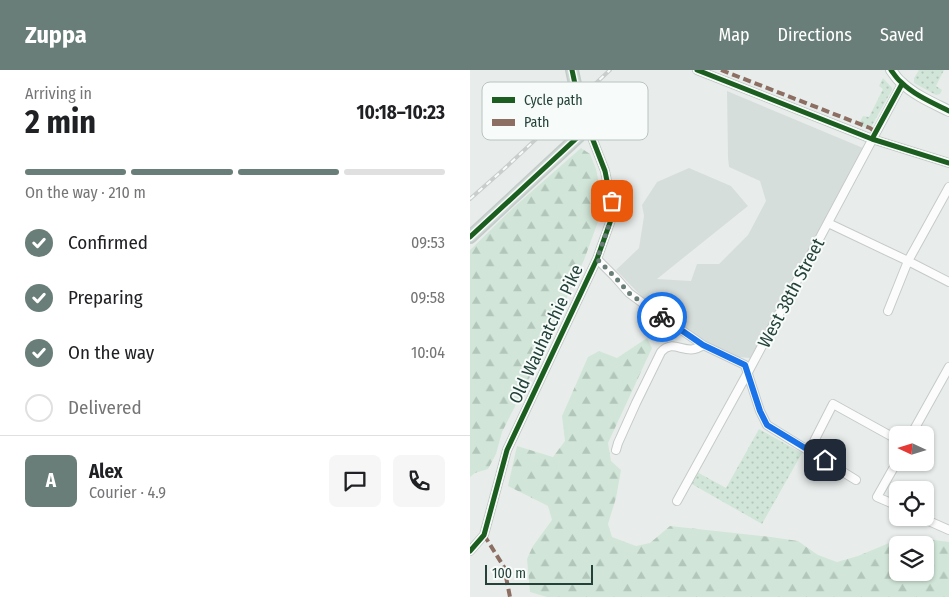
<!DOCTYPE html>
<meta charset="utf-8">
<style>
body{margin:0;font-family:"Fira Sans Condensed",sans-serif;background:#f6f6f6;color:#202124;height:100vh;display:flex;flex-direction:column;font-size:19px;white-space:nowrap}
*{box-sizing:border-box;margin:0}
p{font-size:16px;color:#757577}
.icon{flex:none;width:28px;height:28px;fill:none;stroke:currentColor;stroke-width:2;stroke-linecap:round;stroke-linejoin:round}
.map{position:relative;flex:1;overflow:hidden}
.panel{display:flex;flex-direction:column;background:#fff;width:470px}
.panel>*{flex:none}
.needle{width:32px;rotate:274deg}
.tools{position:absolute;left:419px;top:356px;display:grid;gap:10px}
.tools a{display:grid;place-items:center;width:45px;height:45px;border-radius:8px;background:#fff;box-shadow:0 1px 4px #0004;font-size:25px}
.scale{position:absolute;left:15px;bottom:12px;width:108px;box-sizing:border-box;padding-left:5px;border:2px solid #24423a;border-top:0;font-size:14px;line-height:18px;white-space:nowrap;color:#24423a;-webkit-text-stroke:4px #f7fbf9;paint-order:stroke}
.pin{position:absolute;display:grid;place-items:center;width:42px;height:42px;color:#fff;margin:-21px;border-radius:10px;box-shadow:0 2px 8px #0006}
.courier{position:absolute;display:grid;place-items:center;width:50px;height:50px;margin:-25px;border:4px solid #1a73e8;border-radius:50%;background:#fff;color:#222;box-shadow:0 1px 6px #0007}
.head em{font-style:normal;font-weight:700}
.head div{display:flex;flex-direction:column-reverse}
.head{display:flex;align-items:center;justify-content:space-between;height:85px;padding:0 25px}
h1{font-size:32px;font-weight:700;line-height:38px}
.bar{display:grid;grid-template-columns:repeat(4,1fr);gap:8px 5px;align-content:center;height:60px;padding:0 25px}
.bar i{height:6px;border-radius:4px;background:#e0e0e0}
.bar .selected{background:#697e78}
.bar p{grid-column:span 4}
.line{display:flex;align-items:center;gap:12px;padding:0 25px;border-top:1px solid #e0e0e0}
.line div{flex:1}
.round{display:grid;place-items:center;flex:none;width:52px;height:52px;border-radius:8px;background:#f6f6f6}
ol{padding:0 25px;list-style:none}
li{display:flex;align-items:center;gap:15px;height:55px}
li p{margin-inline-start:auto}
li .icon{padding:5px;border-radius:50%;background:#697e78;color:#fff;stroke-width:4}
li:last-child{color:#757577}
li i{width:28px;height:28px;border:2px solid #e0e0e0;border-radius:50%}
header{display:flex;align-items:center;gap:30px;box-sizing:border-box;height:70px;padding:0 25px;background:#697e78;color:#fff}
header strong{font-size:24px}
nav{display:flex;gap:28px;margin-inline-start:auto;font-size:18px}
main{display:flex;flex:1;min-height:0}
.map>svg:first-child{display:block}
.built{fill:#d6dedb}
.green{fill:url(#green-dots)}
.forest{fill:url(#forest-firs);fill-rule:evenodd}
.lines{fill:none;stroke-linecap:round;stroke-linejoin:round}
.street-casing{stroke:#c5cac8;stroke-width:10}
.secondary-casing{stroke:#c3cbc8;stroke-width:12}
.primary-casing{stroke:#c3ccc9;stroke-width:14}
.street{stroke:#fcfcfc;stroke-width:8}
.secondary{stroke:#fcfcfc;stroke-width:10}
.primary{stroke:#cfd7d5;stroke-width:11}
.rail-casing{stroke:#c9cdcc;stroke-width:4}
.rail{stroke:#f7fbf9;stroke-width:2;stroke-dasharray:5.5;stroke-linecap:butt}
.quiet{stroke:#8d6e63;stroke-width:4;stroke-dasharray:8 4;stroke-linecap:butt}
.cycleway-casing{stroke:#f7fbf9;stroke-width:8}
.cycleway{stroke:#1b5e20;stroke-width:5}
.done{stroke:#697e78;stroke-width:5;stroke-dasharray:0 9}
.route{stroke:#1a73e8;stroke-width:6}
.labels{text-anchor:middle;stroke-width:4;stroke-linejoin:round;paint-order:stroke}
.street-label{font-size:18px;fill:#24423a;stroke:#f7fbf9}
.key{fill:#f7fbf9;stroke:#b8c4c0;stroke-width:1}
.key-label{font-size:14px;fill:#24423a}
</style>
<header>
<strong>Zuppa</strong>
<nav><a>Map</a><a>Directions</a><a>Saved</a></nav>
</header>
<main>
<section class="panel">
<div class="head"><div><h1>2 min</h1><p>Arriving in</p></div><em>10:18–10:23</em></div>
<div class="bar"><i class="selected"></i><i class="selected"></i><i class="selected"></i><i></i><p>On the way · 210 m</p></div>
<ol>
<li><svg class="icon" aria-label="check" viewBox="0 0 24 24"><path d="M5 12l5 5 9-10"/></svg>Confirmed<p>09:53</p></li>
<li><svg class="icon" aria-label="check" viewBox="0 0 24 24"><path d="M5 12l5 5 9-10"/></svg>Preparing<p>09:58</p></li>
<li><svg class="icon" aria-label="check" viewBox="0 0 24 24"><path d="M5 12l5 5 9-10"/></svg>On the way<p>10:04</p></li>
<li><i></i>Delivered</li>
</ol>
<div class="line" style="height:90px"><b class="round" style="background:#697e78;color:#fff">A</b><div><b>Alex</b><p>Courier · 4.9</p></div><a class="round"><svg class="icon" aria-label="chat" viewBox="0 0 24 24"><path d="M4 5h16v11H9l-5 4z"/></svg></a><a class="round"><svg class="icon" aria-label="phone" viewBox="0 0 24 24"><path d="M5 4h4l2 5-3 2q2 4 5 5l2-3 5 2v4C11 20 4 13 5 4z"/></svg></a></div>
</section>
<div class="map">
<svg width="479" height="527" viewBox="0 0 479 527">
<defs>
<pattern id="green-dots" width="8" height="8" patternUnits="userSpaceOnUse" patternTransform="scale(1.25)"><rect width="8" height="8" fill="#d1e6d8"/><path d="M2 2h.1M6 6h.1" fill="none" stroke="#b3c6ba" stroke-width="1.8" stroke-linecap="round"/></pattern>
<pattern id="forest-firs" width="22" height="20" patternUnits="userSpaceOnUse" patternTransform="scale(1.25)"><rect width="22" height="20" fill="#d1e6d8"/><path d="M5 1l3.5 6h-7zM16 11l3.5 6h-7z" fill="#b3c6ba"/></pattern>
</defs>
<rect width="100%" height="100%" fill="#e8edeb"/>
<path class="built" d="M257 21 393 78 280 288 268 287 210 258 173 228 146 200 169 178 174 146 172 135 187 112 219 98 261 116 278 136 187 209 221 211 227 194H249L278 165 296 131 290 111 259 97 258 88Z"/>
<path class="green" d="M449 0H474L466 16 472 20 470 24 466 25 444 13V8Z
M413 8 422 18V20L400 59 388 55 393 46 399 47 413 19 409 16Z
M289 359 332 383 292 454 220 413 227 402 256 418Z"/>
<path class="forest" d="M111 78 120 84 126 99 132 128 129 149 114 190 66 295 32 362 26 384 18 399 5 403 0 407V180L43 138Z
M177 268 182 278 138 373 141 391 151 400 146 428 138 454 142 467 166 476 180 473 200 456 301 467 328 471 348 485 367 492 388 486 431 468 456 469 479 472V527H77L60 522 57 489 63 476 82 450 78 436 38 416 47 376 83 387 95 371 92 346 118 287 129 281 147 288ZM428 475H455V502H428Z"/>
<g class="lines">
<defs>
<path id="street" d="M227 0 402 69 479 93
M358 153 438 191 479 212
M127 189 145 207 159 223 174 234 233 275 275 295 290 341 297 355 386 410
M418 241 438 191 479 117
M441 365 479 297
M146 380 148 373 166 333 191 282C204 267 216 288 233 275
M339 381 363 334 428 370
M428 390 407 427 428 436
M207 431 277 304 432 14
M452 448 479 460
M0 481 14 465 37 380 127 189 142 147 141 131 135 101 121 65 113 57"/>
<path id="secondary" d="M421 0C424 4 427 9 431 12 444 25 463 33 479 41"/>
<path id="primary" d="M0 167 109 66 113 57 115 46 114 36 105 14 102 0"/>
</defs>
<use href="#street" class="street-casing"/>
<use href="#secondary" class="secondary-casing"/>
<use href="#primary" class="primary-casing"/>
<use href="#street" class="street"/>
<use href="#secondary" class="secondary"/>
<use href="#primary" class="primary"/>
<defs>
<path id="rail" d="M0 129 34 99 140 0"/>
</defs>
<use href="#rail" class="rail-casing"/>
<use href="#rail" class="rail"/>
<path class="quiet" d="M251 0 400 58 408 64
M14 465 34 497 40 527"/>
<defs>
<path id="cycleway" d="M227 0 402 69 479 93
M421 0C424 4 427 9 431 12 444 25 463 33 479 41
M402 69 432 14
M0 167 109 66 113 57 115 46 114 36 105 14 102 0
M0 481 14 465 37 380 127 189 142 147 141 131 135 101 121 65 113 57"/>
</defs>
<use href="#cycleway" class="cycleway-casing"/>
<use href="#cycleway" class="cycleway"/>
</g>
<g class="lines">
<path class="done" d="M142 131V147L127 189 145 207 159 223 192 247"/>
<path class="route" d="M192 247 233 275 275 295 290 341 297 355 355 390"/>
</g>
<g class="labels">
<g class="street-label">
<text transform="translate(321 223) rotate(-62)" y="6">West 38th Street</text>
<text transform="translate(76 264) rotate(-65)" y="6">Old Wauhatchie Pike</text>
</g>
</g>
<rect x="12" y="12" width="166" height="58" rx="8" class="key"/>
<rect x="22" y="27" width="23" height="6" fill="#1b5e20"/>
<rect x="22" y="49" width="23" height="7" fill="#8d6e63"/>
<g class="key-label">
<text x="54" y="35">Cycle path</text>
<text x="54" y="57">Path</text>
</g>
</svg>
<div class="tools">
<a><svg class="needle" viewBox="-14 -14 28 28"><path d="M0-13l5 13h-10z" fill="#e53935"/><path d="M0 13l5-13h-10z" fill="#757577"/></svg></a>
<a><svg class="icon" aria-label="locate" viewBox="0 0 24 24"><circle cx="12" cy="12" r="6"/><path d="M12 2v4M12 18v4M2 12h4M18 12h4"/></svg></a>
<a><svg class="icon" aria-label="layers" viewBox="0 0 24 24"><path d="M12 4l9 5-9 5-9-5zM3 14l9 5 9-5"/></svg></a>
</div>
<div class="scale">100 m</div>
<div class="pin" style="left:142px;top:131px;background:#ea580c"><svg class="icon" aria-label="bag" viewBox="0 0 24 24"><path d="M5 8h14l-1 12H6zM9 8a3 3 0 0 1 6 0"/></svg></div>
<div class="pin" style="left:355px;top:390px;background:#1f2937"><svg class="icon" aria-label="home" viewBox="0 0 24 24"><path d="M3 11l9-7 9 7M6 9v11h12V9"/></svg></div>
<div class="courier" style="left:192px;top:247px"><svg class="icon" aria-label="bike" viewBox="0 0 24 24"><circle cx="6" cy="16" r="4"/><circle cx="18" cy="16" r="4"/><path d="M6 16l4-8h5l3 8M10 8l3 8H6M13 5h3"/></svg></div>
</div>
</main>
